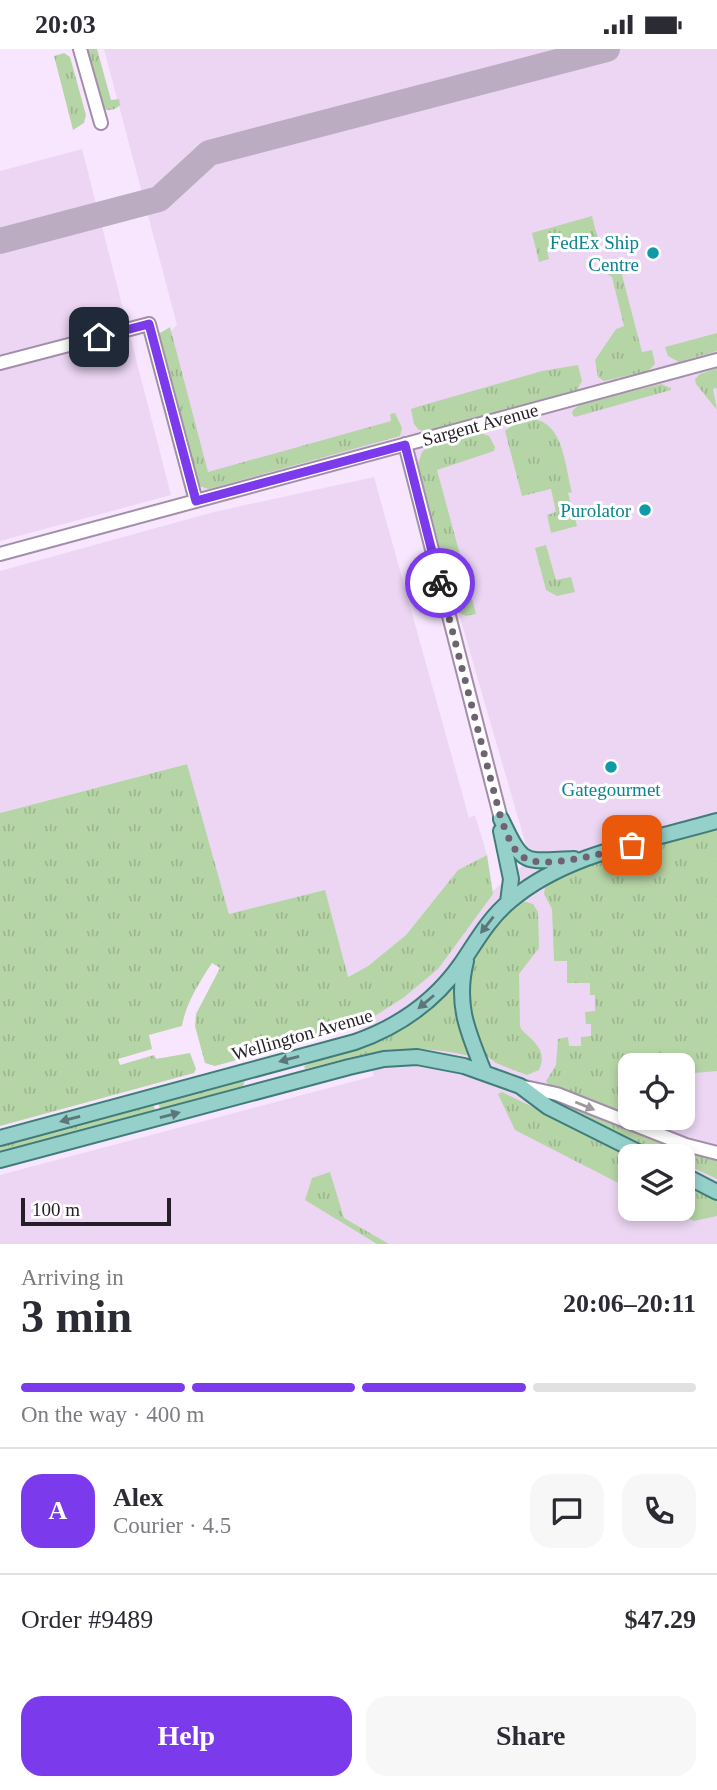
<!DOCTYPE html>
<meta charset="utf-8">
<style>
body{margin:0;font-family:Georgia,serif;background:#f7f7f7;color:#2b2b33;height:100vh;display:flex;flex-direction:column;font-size:26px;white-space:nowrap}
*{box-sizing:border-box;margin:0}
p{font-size:23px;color:#7c7c81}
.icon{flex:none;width:38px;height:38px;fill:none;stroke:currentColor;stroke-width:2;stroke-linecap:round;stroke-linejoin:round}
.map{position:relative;height:1195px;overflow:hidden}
.drawer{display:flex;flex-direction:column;background:#fff;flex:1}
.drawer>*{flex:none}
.controls{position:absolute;left:618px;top:1004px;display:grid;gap:14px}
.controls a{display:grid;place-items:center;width:77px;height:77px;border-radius:14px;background:#fff;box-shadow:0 4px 10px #0003;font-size:35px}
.scale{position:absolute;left:21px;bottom:18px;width:150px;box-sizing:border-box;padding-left:7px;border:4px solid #251d28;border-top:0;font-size:19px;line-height:24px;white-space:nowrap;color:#251d28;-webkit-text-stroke:5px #fff;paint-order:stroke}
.pin{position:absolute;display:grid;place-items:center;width:60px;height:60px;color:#fff;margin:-30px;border-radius:14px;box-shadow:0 4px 10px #0006}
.courier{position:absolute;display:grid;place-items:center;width:70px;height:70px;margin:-35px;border:5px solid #7c3aed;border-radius:50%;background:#fff;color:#222;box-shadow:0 2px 9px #0007}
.headline em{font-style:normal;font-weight:600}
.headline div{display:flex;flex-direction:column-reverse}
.headline{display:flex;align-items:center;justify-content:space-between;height:119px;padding:0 21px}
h1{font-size:46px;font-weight:600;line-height:52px}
.bar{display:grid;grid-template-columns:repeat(4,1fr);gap:10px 7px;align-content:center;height:84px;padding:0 21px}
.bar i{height:9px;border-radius:5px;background:#e1e1e2}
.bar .on{background:#7c3aed}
.bar p{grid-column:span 4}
.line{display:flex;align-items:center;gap:18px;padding:0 21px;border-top:2px solid #e1e1e2}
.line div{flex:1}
.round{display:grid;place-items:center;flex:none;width:74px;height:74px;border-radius:21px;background:#f7f7f7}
.action{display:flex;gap:14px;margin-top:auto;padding:14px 21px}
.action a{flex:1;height:80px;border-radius:21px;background:#7c3aed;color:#fff;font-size:28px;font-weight:600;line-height:80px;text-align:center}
.action a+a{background:#f7f7f7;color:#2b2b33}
.status{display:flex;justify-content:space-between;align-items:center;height:49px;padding:0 35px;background:#fff;direction:ltr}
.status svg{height:19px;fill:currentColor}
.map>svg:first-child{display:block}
.built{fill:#ecd6f3;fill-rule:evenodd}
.grass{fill:url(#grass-tufts)}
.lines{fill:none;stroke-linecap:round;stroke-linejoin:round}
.taxiway{stroke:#bcacc1;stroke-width:26}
.minor-casing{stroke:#a38eaa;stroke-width:16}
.major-casing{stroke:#407d7a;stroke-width:18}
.minor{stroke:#fff;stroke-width:12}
.major{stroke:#95d0ca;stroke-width:14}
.oneway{fill:#5d7679}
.oneway2{fill:#9d999e}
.done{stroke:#6f6373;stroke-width:7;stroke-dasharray:0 12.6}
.route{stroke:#7c3aed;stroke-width:9}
.culture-dot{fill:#0f9aa8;stroke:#fff;stroke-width:2.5}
.labels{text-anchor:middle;stroke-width:6;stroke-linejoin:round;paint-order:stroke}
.culture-label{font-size:19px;fill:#0d838f;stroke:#fff;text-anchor:end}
.street-label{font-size:19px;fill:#251d28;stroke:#fff}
</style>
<div class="status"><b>20:03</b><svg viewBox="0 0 49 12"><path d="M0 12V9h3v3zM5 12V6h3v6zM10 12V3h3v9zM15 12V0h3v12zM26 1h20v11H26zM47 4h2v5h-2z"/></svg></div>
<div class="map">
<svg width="717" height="1195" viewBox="0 0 717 1195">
<defs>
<pattern id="grass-tufts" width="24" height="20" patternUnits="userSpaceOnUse" patternTransform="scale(1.75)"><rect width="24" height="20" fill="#b6d5a6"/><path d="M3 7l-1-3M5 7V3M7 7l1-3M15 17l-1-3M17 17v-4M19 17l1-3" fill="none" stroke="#9cb68f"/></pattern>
</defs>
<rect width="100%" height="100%" fill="#f8e6fe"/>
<path class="built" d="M104 0H717V1195H0V1126L374 1027 353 962 530 810 407 386 203 443 163 305 162 291 177 276ZM630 1017H682V1069H630ZM630 1108H682V1160H630Z
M82 100 171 446 0 492V122Z
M374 428 469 769 475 766 487 806 458 821 406 886 368 917 347 928 229 865 186 715 0 764V522L214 463Z"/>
<path class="grass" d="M84 0H97L111 51 119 50 120 56C115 61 110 62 103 60Z
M64 4 70 8 86 66 84 74 73 81 54 7Z
M592 167 599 195 589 200 585 190 547 201 549 210 539 213 532 184Z
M621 222 642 303 652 301 655 315 648 322 604 332 598 328 595 311 616 280 624 277 612 228 607 225Z
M170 278 208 423 391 372 390 365 395 364 402 379 400 387 209 440 199 437 195 431 160 294V284Z
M717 284V302L679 313 668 307 665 298Z
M578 316 582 332 577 341 428 382 419 381 414 375 411 360 420 357 542 322Z
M717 319V339L713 340 717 361 696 335 695 330 700 325Z
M661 335 671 339V341L575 368 572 365 573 361 581 355Z
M532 370C564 373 565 418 572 443L568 444 577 477 551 484 547 466 556 463 551 440 522 447 505 382 513 376Z
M480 384 489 387 495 398 494 402 437 421 476 565 466 567 458 563 455 557 418 415 422 403 428 398Z
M546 496 556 531 571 528 575 543 557 547 546 541 535 499Z
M187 715 229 865 325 841 348 928 368 917 406 886 458 821 487 806 493 845 438 920 403 949 370 970 331 985 215 1017 205 1014 195 977 196 965 220 919 212 914C199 934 186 954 182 977L149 986 152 1000 118 1010 120 1016 154 1006 156 1010 190 1004 196 1020 194 1024 0 1077V764Z
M717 781V1022L683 1025 682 1017H630L629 1067 548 1035 546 1032 556 1016 558 990 568 988 569 997H581V988L591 987V975H586L585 963 595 962V946H590V934H567V912H554L552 860 544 845 545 838C566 814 681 790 717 781Z
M523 852 533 855 538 863 539 899 519 925 520 976 521 980C534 993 548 1001 539 1021L527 1026 496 1014 483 1004 467 961 470 920 474 907 500 871Z
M455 933 457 934 470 1007C410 992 364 1004 305 1020L304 1017 327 1007Z
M246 1029 243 1037 160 1060 158 1053Z
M502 1043 539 1061 630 1109V1140L515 1081 498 1045Z
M550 1048 692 1105 717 1112V1130L683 1114 682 1108H669L548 1051Z
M153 1054 155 1061 0 1103V1096Z
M330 1123 344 1169 389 1195H377L305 1151 312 1129Z
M683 1135 717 1152V1167L694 1172 670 1160H682Z"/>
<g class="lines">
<path class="taxiway" d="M0 192 159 150 209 104 607 0"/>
<defs>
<path id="minor" d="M80 0 101 74
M0 314 149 275 196 452
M405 395 501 770
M0 505 717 311
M520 1037 557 1045 686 1096 717 1104"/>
<path id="major" d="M501 770C524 818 522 812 574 810
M501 782 511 830 508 853
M466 912C455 956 468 983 484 1023
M0 1089 355 993C398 978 435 952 461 915 476 893 489 869 510 852 566 804 648 792 717 772
M0 1111 349 1018 384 1010 417 1008 464 1017 520 1037 548 1058 648 1108
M682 1125 717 1143"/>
</defs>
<use href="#minor" class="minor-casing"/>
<use href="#major" class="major-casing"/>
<use href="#minor" class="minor"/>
<use href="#major" class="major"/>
</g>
<defs><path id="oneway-solid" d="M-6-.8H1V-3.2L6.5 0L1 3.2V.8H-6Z" transform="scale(1.75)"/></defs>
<g class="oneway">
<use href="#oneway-solid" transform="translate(487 876) rotate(128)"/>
<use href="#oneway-solid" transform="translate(426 953) rotate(140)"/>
<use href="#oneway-solid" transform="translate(289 1010) rotate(165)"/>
<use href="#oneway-solid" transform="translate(170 1066) rotate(-15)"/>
<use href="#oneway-solid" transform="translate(70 1070) rotate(165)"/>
</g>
<use class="oneway2" href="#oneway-solid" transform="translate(585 1057) rotate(22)"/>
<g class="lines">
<path class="done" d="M440 534 501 770C506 781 511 801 523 808 543 822 609 803 632 796"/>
<path class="route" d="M99 288 149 275 196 452 405 396 440 534"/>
</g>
<g class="culture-dot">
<circle cx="653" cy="204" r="7"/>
<circle cx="645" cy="461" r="7"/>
<circle cx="611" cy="718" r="7"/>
</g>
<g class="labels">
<g class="culture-label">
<text x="639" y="200">FedEx Ship<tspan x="639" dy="22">Centre</tspan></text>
<text x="631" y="468">Purolator</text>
<text x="611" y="747" text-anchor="middle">Gategourmet</text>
</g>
<g class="street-label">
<text transform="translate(480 375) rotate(-15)" y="7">Sargent Avenue</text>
<text transform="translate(302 985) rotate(-16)" y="7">Wellington Avenue</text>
</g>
</g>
</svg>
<div class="controls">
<a><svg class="icon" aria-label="locate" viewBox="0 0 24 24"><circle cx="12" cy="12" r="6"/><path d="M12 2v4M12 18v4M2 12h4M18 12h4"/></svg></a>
<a><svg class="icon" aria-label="layers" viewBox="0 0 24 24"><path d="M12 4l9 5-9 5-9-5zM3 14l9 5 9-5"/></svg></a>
</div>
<div class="scale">100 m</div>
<div class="pin" style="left:632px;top:796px;background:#ea580c"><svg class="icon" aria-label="bag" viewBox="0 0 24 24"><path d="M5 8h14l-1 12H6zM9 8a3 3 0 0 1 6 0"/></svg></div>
<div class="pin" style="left:99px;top:288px;background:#1f2937"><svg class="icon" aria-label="home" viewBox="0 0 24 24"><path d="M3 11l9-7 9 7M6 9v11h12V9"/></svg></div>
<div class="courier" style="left:440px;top:534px"><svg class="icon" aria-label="bike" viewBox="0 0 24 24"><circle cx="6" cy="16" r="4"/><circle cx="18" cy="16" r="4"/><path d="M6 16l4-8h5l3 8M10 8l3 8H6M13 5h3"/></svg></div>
</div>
<section class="drawer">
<div class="headline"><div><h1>3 min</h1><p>Arriving in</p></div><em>20:06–20:11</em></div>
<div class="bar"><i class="on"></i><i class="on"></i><i class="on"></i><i></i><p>On the way · 400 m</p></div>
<div class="line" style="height:126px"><b class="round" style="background:#7c3aed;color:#fff">A</b><div><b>Alex</b><p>Courier · 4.5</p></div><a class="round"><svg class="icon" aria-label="chat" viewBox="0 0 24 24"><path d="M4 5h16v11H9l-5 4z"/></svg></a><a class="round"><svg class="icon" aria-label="phone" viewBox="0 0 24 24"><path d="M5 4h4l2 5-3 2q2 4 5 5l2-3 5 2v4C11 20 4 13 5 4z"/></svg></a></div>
<div class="line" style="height:91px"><div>Order #9489</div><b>$47.29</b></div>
<div class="action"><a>Help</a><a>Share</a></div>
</section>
